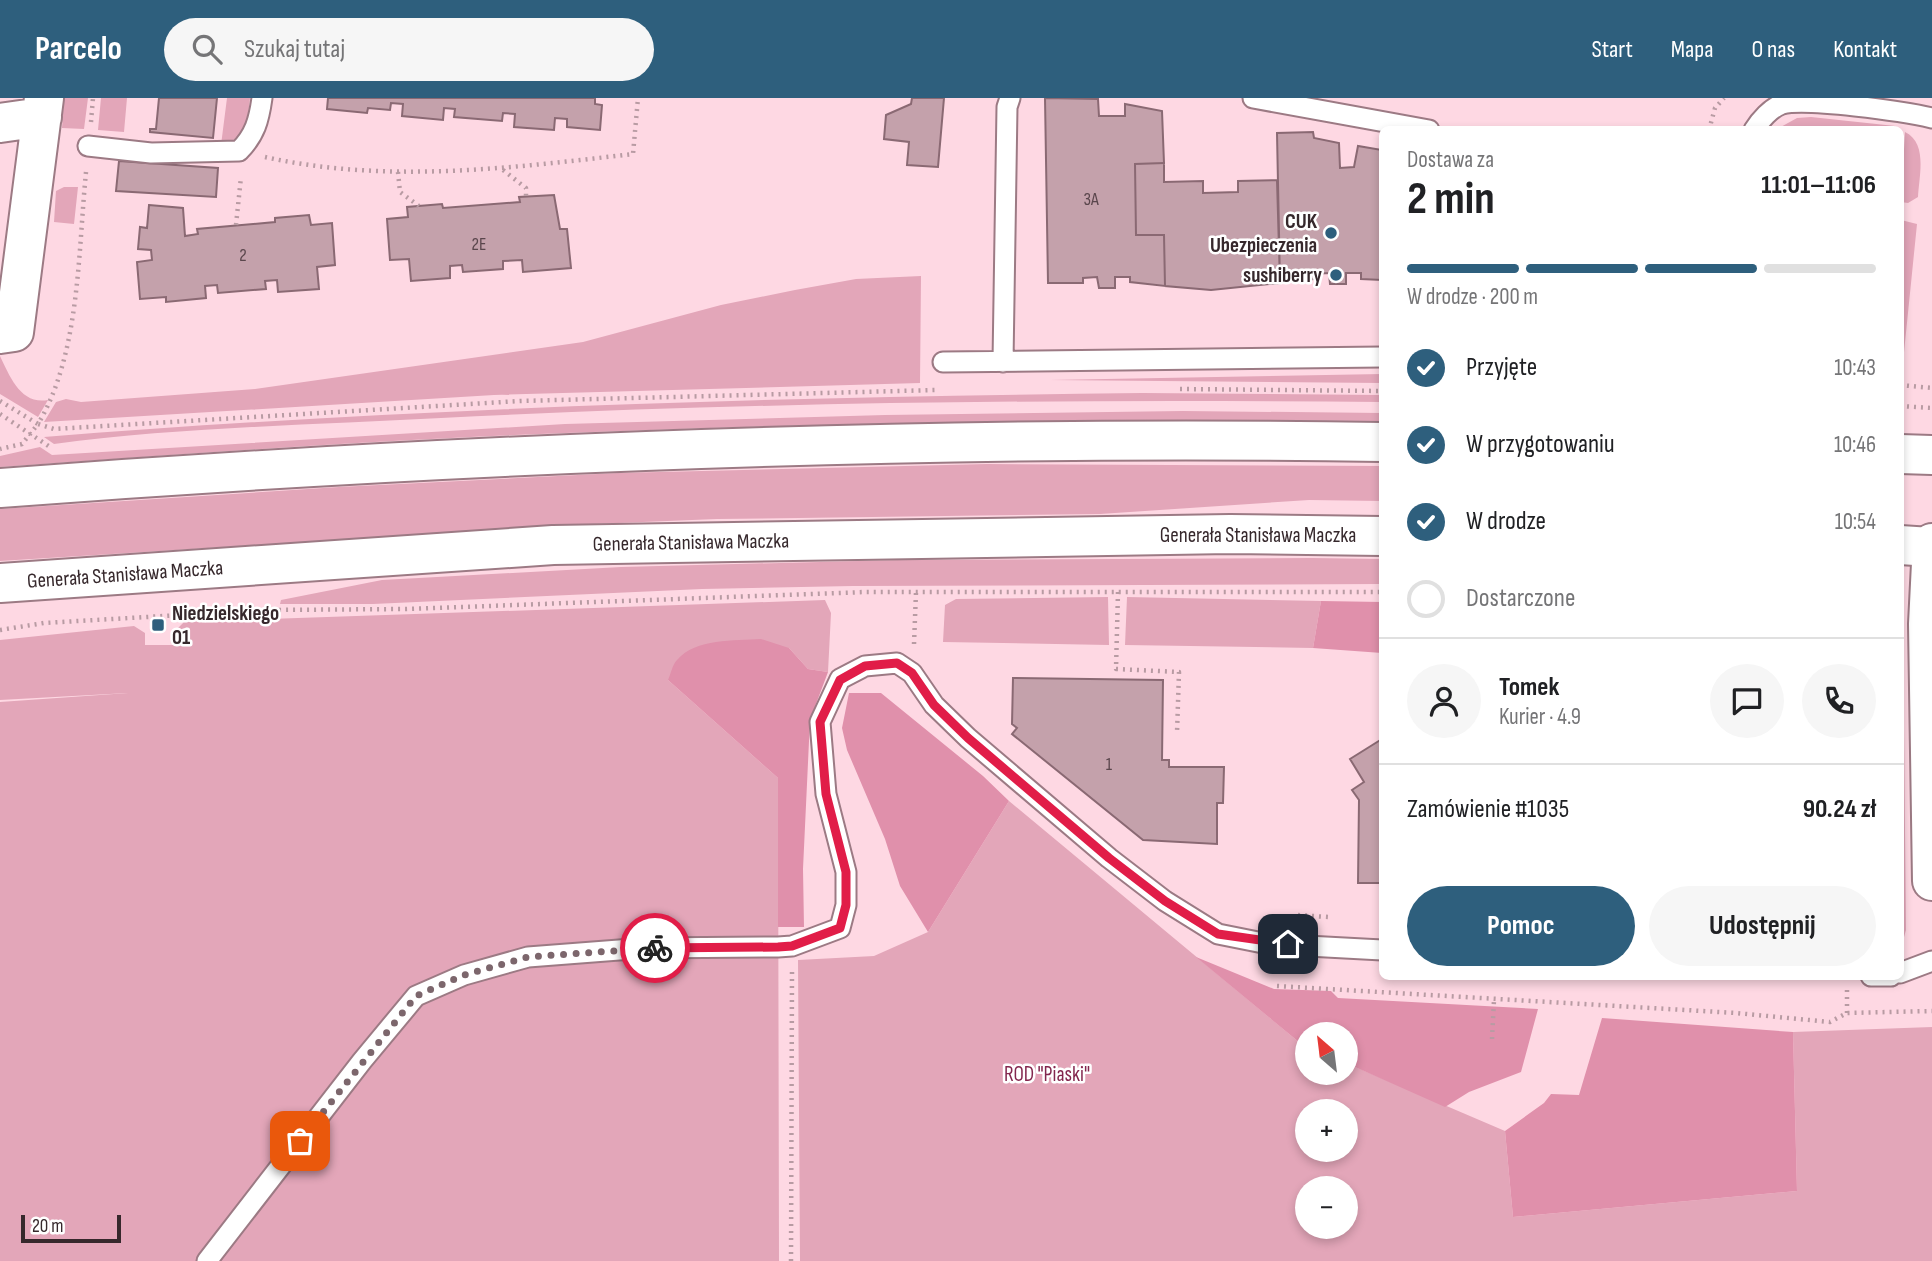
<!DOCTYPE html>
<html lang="pl">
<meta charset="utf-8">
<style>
body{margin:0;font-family:"Sofia Sans Condensed",sans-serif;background:#f6f6f6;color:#202124;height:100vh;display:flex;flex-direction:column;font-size:26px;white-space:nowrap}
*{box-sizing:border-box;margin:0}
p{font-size:23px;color:#757577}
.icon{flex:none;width:38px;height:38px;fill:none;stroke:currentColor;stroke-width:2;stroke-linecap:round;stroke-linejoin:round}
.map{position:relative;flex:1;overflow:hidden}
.drawer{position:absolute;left:1379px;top:28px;width:525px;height:854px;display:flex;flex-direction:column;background:#fff;border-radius:10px;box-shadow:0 4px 10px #0003}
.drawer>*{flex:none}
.needle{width:46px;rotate:332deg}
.buttons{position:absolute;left:1295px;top:924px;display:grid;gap:14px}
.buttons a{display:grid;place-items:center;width:63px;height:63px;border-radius:50%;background:#fff;box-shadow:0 4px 10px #0003;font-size:35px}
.scale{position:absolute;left:21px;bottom:18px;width:100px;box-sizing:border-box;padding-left:7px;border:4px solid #36282c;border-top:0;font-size:19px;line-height:24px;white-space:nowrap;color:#36282c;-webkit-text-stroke:5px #fff;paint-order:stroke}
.pin{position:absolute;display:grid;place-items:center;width:60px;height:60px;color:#fff;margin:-30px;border-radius:14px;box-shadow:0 4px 10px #0006}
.courier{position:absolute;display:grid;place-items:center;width:70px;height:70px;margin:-35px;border:5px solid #e11d48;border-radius:50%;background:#fff;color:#222;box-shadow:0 2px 9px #0007}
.overview em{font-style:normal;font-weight:700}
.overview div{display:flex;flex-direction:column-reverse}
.overview{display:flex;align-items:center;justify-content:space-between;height:119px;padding:0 28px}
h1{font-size:46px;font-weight:700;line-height:52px}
.bar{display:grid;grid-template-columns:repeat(4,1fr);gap:10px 7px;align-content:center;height:84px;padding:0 28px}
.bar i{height:9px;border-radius:5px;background:#e0e0e0}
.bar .active{background:#2e5f7d}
.bar p{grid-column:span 4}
.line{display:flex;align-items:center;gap:18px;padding:0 28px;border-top:2px solid #e0e0e0}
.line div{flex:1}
.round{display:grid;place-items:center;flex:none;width:74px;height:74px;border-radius:37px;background:#f6f6f6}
ol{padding:0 28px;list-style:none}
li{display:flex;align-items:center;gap:21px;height:77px}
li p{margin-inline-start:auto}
li .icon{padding:7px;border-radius:50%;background:#2e5f7d;color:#fff;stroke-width:4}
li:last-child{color:#757577}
li i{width:38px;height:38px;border:4px solid #e0e0e0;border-radius:50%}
.button{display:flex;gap:14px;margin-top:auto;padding:14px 28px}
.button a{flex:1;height:80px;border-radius:42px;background:#2e5f7d;color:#fff;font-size:28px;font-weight:700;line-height:80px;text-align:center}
.button a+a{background:#f6f6f6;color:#202124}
header{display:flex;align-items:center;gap:42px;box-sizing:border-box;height:98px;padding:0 35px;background:#2e5f7d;color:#fff}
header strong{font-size:33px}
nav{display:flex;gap:38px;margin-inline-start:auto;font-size:24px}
.search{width:490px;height:63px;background:#f6f6f6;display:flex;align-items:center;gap:18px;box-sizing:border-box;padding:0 24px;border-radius:38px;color:#757577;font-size:26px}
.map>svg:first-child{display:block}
.green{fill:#e3a6b9;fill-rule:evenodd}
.forest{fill:#e090ab}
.building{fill:#c4a1ab;stroke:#8a6973;stroke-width:2}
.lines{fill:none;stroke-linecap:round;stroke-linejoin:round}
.service-casing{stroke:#9c7a84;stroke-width:23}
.minor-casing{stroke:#9c7a84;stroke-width:42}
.tertiary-casing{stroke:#9c7a84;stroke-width:42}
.secondary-casing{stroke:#9c7a84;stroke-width:42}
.path{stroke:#b89ba3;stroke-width:4.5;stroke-dasharray:2 5;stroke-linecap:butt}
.service{stroke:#fff;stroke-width:19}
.minor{stroke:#fff;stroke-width:38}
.tertiary{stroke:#fff;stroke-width:38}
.secondary{stroke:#fff;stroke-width:38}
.done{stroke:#7c666c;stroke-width:7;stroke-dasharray:0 12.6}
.route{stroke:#e11d48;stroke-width:9}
.poi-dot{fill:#2e5f7d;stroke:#fff;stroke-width:2.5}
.labels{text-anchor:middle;stroke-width:5;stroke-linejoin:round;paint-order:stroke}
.number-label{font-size:18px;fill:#5a464c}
.poi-label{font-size:21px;font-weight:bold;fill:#36282c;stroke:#fff;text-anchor:end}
.street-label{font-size:21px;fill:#36282c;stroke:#fff}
.park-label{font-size:21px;fill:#83264e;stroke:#fff}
</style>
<header>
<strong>Parcelo</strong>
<div class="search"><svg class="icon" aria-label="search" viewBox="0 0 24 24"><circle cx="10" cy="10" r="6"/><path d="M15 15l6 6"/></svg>Szukaj tutaj</div>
<nav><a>Start</a><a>Mapa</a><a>O nas</a><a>Kontakt</a></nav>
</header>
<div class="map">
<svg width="1932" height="1163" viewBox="0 0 1932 1163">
<rect width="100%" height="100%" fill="#fed8e3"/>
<path class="green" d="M64 0H88L84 31 62 30Z
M101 0H127L124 34 98 32Z
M227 0H250C248 20 245 43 221 47Z
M1811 19 1895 28V31H1777L1797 20Z
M1905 34C1928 45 1919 78 1918 99L1908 105 1901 104Z
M64 89H78L74 126 54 124 56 93Z
M1901 122 1917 126 1902 274 1900 273Z
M921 178 920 285 494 297 44 324 56 304 66 301 81 304 255 291 583 244 721 207 795 192 856 181Z
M0 258C10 279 21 307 48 302L38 319 0 296Z
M1382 276V285L1050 282Z
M1142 295 1382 297V304C1069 301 754 304 441 320 314 327 180 329 54 346L44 339C409 310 775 299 1142 295Z
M1183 313 1382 315V323C1072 321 761 325 451 340 301 347 150 359 0 369V358L40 349 52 357 565 326 885 317Z
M987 366 1382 368V403L1309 402 1100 416 717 421 593 426 0 463V411L339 389 618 375Z
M1312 460 1382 461V486L853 488 702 491 373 506H280L281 502 382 482 621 469 897 462Z
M1108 499 1109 547 943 544 945 507 956 501Z
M1127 499 1321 503 1313 550 1125 547Z
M825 502 831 515 828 574 808 571 789 550 668 582 778 680 779 1163H0V604L128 595 0 602V542L134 528 145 535V547H176L174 534 184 524Z
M1903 532 1906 832 1901 850 1900 533Z
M1009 703 1300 945 1307 949V975H1346V965L1505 1033 1513 1119 1797 1093 1793 934 1932 929V1163H800L798 862 874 858 928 834ZM1307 1013H1346V1052H1307ZM1307 1090H1346V1129H1307Z"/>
<path class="forest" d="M1321 503 1382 504V555L1313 550Z
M761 541 789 550 808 571 828 574 810 622 803 771 804 829H778V680L668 582C671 576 672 567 677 562 696 540 734 543 761 541Z
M849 595H881L983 678 1009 703 928 834 900 788 885 741 847 652 842 630Z
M1196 859 1274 891 1331 893 1338 900 1538 911 1521 974 1469 994 1445 1009 1346 965V936H1307V949L1300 945Z
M1602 920 1793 934 1797 1093 1513 1119 1505 1033 1544 1005 1551 996 1579 997Z"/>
<path class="building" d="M159 0H217L213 40 150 34V31H156Z
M328 0H595V6L602 7 600 32 567 29V21L555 20 554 32 514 29 515 16 503 15 502 23 454 19 455 11 444 10 443 22 402 18 403 6 391 5 390 12 368 10 367 15 327 11Z
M912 0H944L938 69 907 67 909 44 884 41 886 17 911 6Z
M1045 0 1098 1 1099 18H1125V6L1162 13 1164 65 1135 66 1136 137H1164L1165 188 1130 184V179H1115V190H1099L1097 179 1083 180V185H1048Z
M1313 34 1314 40 1339 45 1340 70 1354 69 1358 48 1382 52V182L1361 181V175H1346V186H1330L1329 175 1314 176V181L1280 185 1277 35Z
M119 63 218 70 216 99 116 93Z
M1164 65V84L1203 83V95L1238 94V83L1277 82 1280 185 1211 192 1165 188 1164 137H1136L1135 66Z
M554 97 560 131H567L571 170 523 174 522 162 503 163V171L463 174 462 167 450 168V180L411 183 409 161 390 162 387 121 408 119 407 109 442 106 443 110 520 104 519 99Z
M149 107 183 110 185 138 198 136 197 131 275 124V120L309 117 311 127 332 125 335 167 317 169 319 191 278 194 277 182 265 183 266 191 218 195 217 187 205 188 206 200 166 204V199L140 201 137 164 152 162 151 152 138 151 140 129 147 130Z
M1013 580 1163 582 1162 662H1169V669H1224L1223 705H1217V746L1143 742 1012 636 1017 630 1012 626Z
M1382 641V785H1358L1359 702 1352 692 1364 684 1350 661Z"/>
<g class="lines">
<defs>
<path id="service" d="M1253 0 1429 32
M1754 32C1760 22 1771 10 1782 6 1807 0 1902 13 1932 20
M88 48 151 55 239 53C255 37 259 22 262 0
M943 264 1382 259
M1003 264 1007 9 1010 0
M1900 875 1932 863
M1871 878H1891
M207 1163 362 963 416 898 464 877 528 859 645 850 778 849 792 848 840 830 846 807V774L826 696 820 624 840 581 865 568 897 565 912 575 934 607 968 640 1109 760 1165 803 1218 836 1268 846 1382 852"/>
<path id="minor" d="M0 25 42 19
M0 236 14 234 44 0"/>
<path id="tertiary" d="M1932 445 1928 526 1932 783"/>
<path id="secondary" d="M1900 356 1932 357
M0 390C460 355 921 337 1382 344
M1900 447 1932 449
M0 485 553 447 1230 436 1382 438"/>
</defs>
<use href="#service" class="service-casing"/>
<use href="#minor" class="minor-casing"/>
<use href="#tertiary" class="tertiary-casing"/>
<use href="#secondary" class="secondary-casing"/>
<path class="path" d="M91 24 93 0
M1709 32 1715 10 1724 0
M265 59C387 86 511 70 633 56L638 0
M503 72 526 90V99
M86 74C78 155 80 256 38 326L54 331 520 303 937 292
M398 74 400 94 419 108
M236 127 241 79
M1900 287 1932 290
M1180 291 1382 293
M0 303 38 326 22 346 0 351
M1900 308 1932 310
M0 316 50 349
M1118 494 1116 571 1179 574 1177 635
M0 532 44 525 266 512 407 511 865 494H1382
M914 546 916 494
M1298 817 1328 819 1330 822
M1277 888 1736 915 1830 924 1847 915 1932 913
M1847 915V890
M1492 941 1494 902
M791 1163 792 873"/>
<use href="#service" class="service"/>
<use href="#minor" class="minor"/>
<use href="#tertiary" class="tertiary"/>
<use href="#secondary" class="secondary"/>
</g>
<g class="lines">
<path class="done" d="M300 1043 416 898 464 877 528 859 655 850"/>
<path class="route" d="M655 850 778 849 792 848 840 830 846 807V774L826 696 820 624 840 582 865 568 897 565 912 575 934 607 968 640 1109 760 1165 803 1218 836 1288 846"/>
</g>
<g class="poi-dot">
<circle cx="1331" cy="135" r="7"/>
<circle cx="1336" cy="177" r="7"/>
<rect x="151" y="520" width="14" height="14" rx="3.5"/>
</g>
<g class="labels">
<g class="number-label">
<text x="1091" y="107">3A</text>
<text x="479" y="152">2E</text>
<text x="243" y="163">2</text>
<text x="1109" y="672">1</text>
</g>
<g class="poi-label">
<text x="1317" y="130">CUK<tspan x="1317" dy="24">Ubezpieczenia</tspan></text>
<text x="1322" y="184">sushiberry</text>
<text x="172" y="522" text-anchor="start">Niedzielskiego<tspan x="172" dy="24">01</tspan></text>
</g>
<g class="street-label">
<text x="1258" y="444">Generała Stanisława Maczka</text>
<text transform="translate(691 444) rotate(-1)" y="7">Generała Stanisława Maczka</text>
<text transform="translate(125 476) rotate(-4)" y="7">Generała Stanisława Maczka</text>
</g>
<g class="park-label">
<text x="1047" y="983">ROD "Piaski"</text>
</g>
</g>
</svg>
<div class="buttons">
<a><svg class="needle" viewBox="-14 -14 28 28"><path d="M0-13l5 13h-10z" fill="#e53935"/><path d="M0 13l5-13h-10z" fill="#757577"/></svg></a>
<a>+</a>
<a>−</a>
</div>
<div class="scale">20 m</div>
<div class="pin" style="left:300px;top:1043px;background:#ea580c"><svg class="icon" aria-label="bag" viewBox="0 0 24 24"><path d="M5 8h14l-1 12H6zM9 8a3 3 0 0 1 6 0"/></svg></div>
<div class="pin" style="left:1288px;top:846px;background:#1f2937"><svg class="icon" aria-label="home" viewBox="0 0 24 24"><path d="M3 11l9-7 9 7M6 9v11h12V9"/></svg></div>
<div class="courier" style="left:655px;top:850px"><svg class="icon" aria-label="bike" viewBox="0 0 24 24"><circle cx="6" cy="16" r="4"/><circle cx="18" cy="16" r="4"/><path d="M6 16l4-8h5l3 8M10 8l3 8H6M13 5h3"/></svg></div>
<section class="drawer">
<div class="overview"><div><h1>2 min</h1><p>Dostawa za</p></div><em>11:01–11:06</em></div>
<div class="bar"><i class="active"></i><i class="active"></i><i class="active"></i><i></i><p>W drodze · 200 m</p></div>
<ol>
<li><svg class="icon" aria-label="check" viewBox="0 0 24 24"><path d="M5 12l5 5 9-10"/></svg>Przyjęte<p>10:43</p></li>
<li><svg class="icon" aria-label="check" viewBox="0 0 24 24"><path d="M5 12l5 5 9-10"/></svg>W przygotowaniu<p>10:46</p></li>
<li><svg class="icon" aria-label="check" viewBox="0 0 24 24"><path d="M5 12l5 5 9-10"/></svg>W drodze<p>10:54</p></li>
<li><i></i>Dostarczone</li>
</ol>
<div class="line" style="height:126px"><a class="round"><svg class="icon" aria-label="person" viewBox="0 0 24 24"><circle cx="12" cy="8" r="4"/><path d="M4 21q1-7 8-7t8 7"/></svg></a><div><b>Tomek</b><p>Kurier · 4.9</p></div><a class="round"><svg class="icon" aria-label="chat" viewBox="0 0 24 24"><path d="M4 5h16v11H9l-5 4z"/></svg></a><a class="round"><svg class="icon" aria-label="phone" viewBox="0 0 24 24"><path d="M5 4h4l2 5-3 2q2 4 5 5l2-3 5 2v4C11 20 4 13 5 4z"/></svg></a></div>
<div class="line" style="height:91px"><div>Zamówienie #1035</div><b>90.24 zł</b></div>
<div class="button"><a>Pomoc</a><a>Udostępnij</a></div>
</section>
</div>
